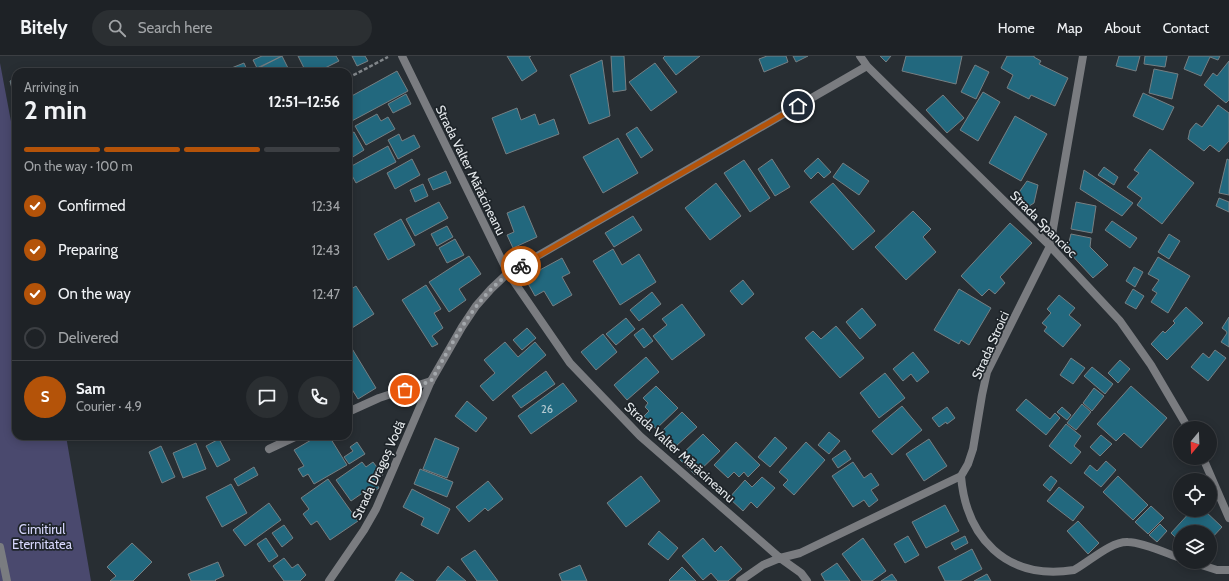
<!DOCTYPE html>
<meta charset="utf-8">
<style>
body{margin:0;font-family:Cabin,sans-serif;background:#2b2f32;color:#f1f3f6;height:100vh;display:flex;flex-direction:column;font-size:15px;white-space:nowrap}
*{box-sizing:border-box;margin:0}
p{font-size:13px;color:#a1a4a7}
.icon{flex:none;width:22px;height:22px;fill:none;stroke:currentColor;stroke-width:2;stroke-linecap:round;stroke-linejoin:round}
.map{position:relative;flex:1;overflow:hidden}
.drawer{position:absolute;left:12px;top:12px;width:340px;height:372px;display:flex;flex-direction:column;background:#1e2226;border-radius:12px;box-shadow:0 2px 10px #0003,0 0 0 1px #3c3f43}
.drawer>*{flex:none}
.needle{width:26px;rotate:199deg}
.tools{position:absolute;left:1173px;top:365px;display:grid;gap:8px}
.tools a{display:grid;place-items:center;width:44px;height:44px;border-radius:50%;background:#1e2226;box-shadow:0 2px 10px #0003,0 0 0 1px #3c3f43;font-size:20px}
.pin{position:absolute;display:grid;place-items:center;width:34px;height:34px;color:#fff;margin:-17px;border:2px solid #fff;border-radius:50%;box-shadow:0 1px 4px #0007}
.courier{position:absolute;display:grid;place-items:center;width:40px;height:40px;margin:-20px;border:3px solid #b45309;border-radius:50%;background:#fff;color:#222;box-shadow:0 1px 5px #0007}
.head em{font-style:normal;font-weight:700}
.head div{display:flex;flex-direction:column-reverse}
.head{display:flex;align-items:center;justify-content:space-between;height:68px;padding:0 12px}
h1{font-size:26px;font-weight:700;line-height:30px}
.bar{display:grid;grid-template-columns:repeat(4,1fr);gap:6px 4px;align-content:center;height:48px;padding:0 12px}
.bar i{height:5px;border-radius:3px;background:#3c3f43}
.bar .selected{background:#b45309}
.bar p{grid-column:span 4}
.line{display:flex;align-items:center;gap:10px;padding:0 12px;border-top:1px solid #3c3f43}
.line div{flex:1}
.round{display:grid;place-items:center;flex:none;width:42px;height:42px;border-radius:21px;background:#2b2f32}
ol{padding:0 12px;list-style:none}
li{display:flex;align-items:center;gap:12px;height:44px}
li p{margin-inline-start:auto}
li .icon{padding:4px;border-radius:50%;background:#b45309;color:#fff;stroke-width:4}
li:last-child{color:#a1a4a7}
li i{width:22px;height:22px;border:2px solid #3c3f43;border-radius:50%}
header{display:flex;align-items:center;gap:24px;box-sizing:border-box;height:56px;padding:0 20px;background:#1e2226;border-bottom:1px solid #3c3f43}
header strong{font-size:19px}
nav{display:flex;gap:22px;margin-inline-start:auto;font-size:14px}
.search{width:280px;height:36px;background:#2b2f32;display:flex;align-items:center;gap:10px;box-sizing:border-box;padding:0 14px;border-radius:22px;color:#a1a4a7;font-size:15px}
.map>svg:first-child{display:block}
.green{fill:#4a496e}
.building{fill:#22687e;stroke:#767f83}
.lines{fill:none;stroke-linecap:round;stroke-linejoin:round}
.path{stroke:#808589;stroke-width:2.5;stroke-dasharray:4 2;stroke-linecap:butt}
.lane{stroke:#7a7c80;stroke-width:8}
.street{stroke:#7a7c80;stroke-width:8}
.done{stroke:#a4a8ac;stroke-width:4;stroke-dasharray:0 7.2}
.route{stroke:#b45309;stroke-width:5}
.labels{text-anchor:middle;stroke-width:3.5;stroke-linejoin:round;paint-order:stroke}
.number-label{font-size:11px;fill:#b5cad1}
.street-label{font-size:13px;fill:#e6eaed;stroke:#1e2429}
.park-label{font-size:13px;fill:#d7d7fc;stroke:#1e2429}
</style>
<header>
<strong>Bitely</strong>
<div class="search"><svg class="icon" aria-label="search" viewBox="0 0 24 24"><circle cx="10" cy="10" r="6"/><path d="M15 15l6 6"/></svg>Search here</div>
<nav><a>Home</a><a>Map</a><a>About</a><a>Contact</a></nav>
</header>
<div class="map">
<svg width="1229" height="525" viewBox="0 0 1229 525">
<rect width="100%" height="100%" fill="#282e33"/>
<path class="green" d="M0 7 16 92V380H66L91 525H0Z"/>
<path class="building" d="M262 0H282L257 12 253 4Z
M282 0 290 16H259L257 13Z
M298 0H336L339 5 317 16H306Z
M352 0H365L368 5 357 10Z
M507 0H531L529 1 537 15 522 25Z
M611 0H624L626 34 613 36Z
M665 0H700L676 19 663 2Z
M767 0H786L788 6 764 16 759 3Z
M793 0H808L796 6Z
M880 0H891L886 6Z
M906 0H962L956 28 902 15Z
M1007 0H1034V1L1041 5 1039 8 1068 22 1055 50 1031 39 1029 43 1007 32 1013 19 1001 12Z
M1119 0H1140L1136 15 1116 10Z
M1145 0H1167L1165 11 1144 8Z
M1189 0H1220L1218 4 1210 1 1201 20 1184 13Z
M602 4 610 60 589 68 570 19Z
M1229 5V44L1226 47 1204 29 1213 17 1217 20Z
M244 7 248 16H230L229 13Z
M655 7 677 36 651 55 629 26Z
M975 9 989 16 976 43 961 36Z
M1154 13 1178 18 1172 43 1149 37Z
M397 15 408 35 348 67V42Z
M16 23V48L10 25Z
M983 36 1000 46 978 85 960 74Z
M1143 37 1174 51 1163 74 1133 60Z
M406 38 411 48 393 57 388 48Z
M943 39 964 62 947 77 926 54Z
M1218 49 1229 57V85L1219 96 1210 89 1204 95 1188 83 1190 74 1196 67 1202 71Z
M517 52 521 64 535 58 539 69 554 63 559 78 506 98 492 62Z
M377 58 381 65 388 61 395 73 366 89 355 70Z
M1015 60 1047 78 1021 125 989 107Z
M637 71 653 94 641 102 626 78Z
M354 76 364 94 348 104V79Z
M399 78 402 85 414 79 420 91 398 103 388 84Z
M618 82 638 117 603 137 583 101Z
M388 90 396 106 356 127 348 112Z
M1150 93 1194 127 1162 168 1137 149 1142 142 1127 131 1139 117 1134 114Z
M818 102 831 116 824 122 818 116 811 123 804 115Z
M412 103 420 119 395 133 387 117Z
M772 103 790 131 775 140 758 113Z
M1227 103 1229 104V139L1219 137Z
M744 104 770 142 750 156 724 117Z
M843 107 869 125 859 139 833 121Z
M1104 111 1118 121 1114 129 1098 119Z
M1084 114 1133 147 1122 160 1080 133Z
M446 115 451 127 433 134 428 123Z
M1027 125 1038 129 1034 147 1026 152 1017 139Z
M716 127 741 160 710 184 685 152Z
M833 127 875 175 853 194 810 146Z
M423 128 428 140 415 146 410 134Z
M1219 142 1229 146V156L1216 150Z
M439 146 448 162 415 180 406 163Z
M1076 146 1096 150 1092 177 1071 173Z
M524 150 537 181 513 192 507 179 514 176 507 157Z
M913 155 931 173 923 181 936 196 906 224 875 191Z
M633 160 642 174 614 191 605 177Z
M401 163 415 189 388 204 374 178Z
M1112 165 1137 182 1130 192 1105 174Z
M1010 167 1032 187 1000 221 1005 227 995 238 989 233 982 240 961 220Z
M447 170 453 181 437 190 431 178Z
M1071 178 1091 182 1090 191 1108 209 1093 222 1067 194Z
M1169 178 1180 185 1169 203 1158 196Z
M455 183 464 199 447 207 439 192Z
M613 193 622 209 639 198 656 226 620 249 593 205Z
M469 200 481 218 459 233 466 244 449 256 429 226Z
M1158 201 1190 220 1168 257 1151 246 1157 237 1152 234 1159 224 1148 218Z
M562 202 570 217 562 221 572 239 553 250 544 235 535 240 525 222Z
M1134 211 1143 216 1135 231 1126 225Z
M743 224 754 238 742 249 730 235Z
M426 229 441 253 434 257 443 272 432 280 438 288 432 291 402 244Z
M356 230 374 258 352 272 348 265V235Z
M959 233 991 252 969 289 961 284 959 288 934 274Z
M1133 233 1144 240 1136 253 1125 247Z
M652 236 661 248 639 265 630 254Z
M1059 239 1075 252 1069 259 1081 269 1063 291 1044 275 1047 271 1042 267 1051 257 1047 253Z
M682 248 705 279 672 304 653 280 667 269 662 263Z
M1186 251 1203 267 1167 304 1151 288 1163 275 1165 277 1175 267 1173 265Z
M862 252 876 269 860 283 846 266Z
M1229 261V291L1221 286 1227 277 1226 275 1222 272Z
M626 262 635 273 616 289 606 278Z
M836 270 864 302 840 322 805 282 813 275 821 283Z
M527 272 536 282 522 294 513 284Z
M643 272 653 285 644 292 634 279Z
M603 278 617 296 596 314 581 296Z
M348 286 376 332 358 343 348 327Z
M505 286 518 301 535 286 546 299 493 345 480 330 495 317 484 304Z
M1215 294 1226 302 1208 325 1191 311 1203 297 1209 302Z
M913 296 929 316 917 326 911 318 903 325 893 313Z
M646 301 659 316 627 344 614 329Z
M1071 302 1085 312 1073 328 1060 319Z
M1120 304 1130 313 1118 327 1108 317Z
M1092 311 1113 328 1105 338 1084 320Z
M546 315 555 328 521 352 512 340Z
M885 317 905 342 879 362 860 337Z
M563 327 577 345 531 378 518 360Z
M656 330 678 352 656 373 644 360 649 355 645 351 648 347 643 342Z
M1131 330 1167 362 1141 392 1124 377 1116 385 1097 368Z
M1094 332 1104 340 1092 355 1083 347Z
M1026 343 1050 363 1055 357 1060 362 1046 379 1016 354Z
M467 345 487 362 476 376 455 360Z
M1082 348 1091 356 1076 374 1067 367Z
M902 350 922 374 892 399 872 375Z
M947 351 955 362 947 368 946 366 939 371 932 362Z
M1062 351 1071 359 1067 364 1057 356Z
M682 356 697 371 675 391 661 376Z
M1066 368 1081 380 1074 390 1081 396 1071 408 1049 390Z
M829 376 840 385 829 398 818 389Z
M703 378 720 395 695 419 678 402Z
M1101 379 1112 388 1100 400 1090 391Z
M318 380H329L347 409 314 428 308 418 303 421 298 413 304 410 294 394Z
M775 381 787 392 770 411 758 401Z
M435 382 459 392 447 422 423 413Z
M219 383 230 404 217 411 206 390Z
M929 383 947 410 924 425 906 398Z
M357 386 365 398 349 408 344 401 353 395 350 391Z
M736 386 760 409 748 421 744 416 739 421 734 416 728 422 714 409Z
M806 386 825 404 794 439 783 429 788 424 779 416Z
M196 387 206 413 183 422 173 397Z
M161 390 175 421 162 427 149 396Z
M845 394 851 403 838 412 832 403Z
M1106 405 1116 414 1101 431 1084 417 1090 409 1097 415Z
M362 406 366 411 373 406 383 419 375 425 379 432 368 440 364 436 351 445 336 424Z
M853 406 864 422 871 417 879 429 871 434 878 444 869 451 864 444 853 451 832 420Z
M254 411 258 419 238 430 234 423Z
M420 413 453 426 447 441 414 428Z
M641 420 660 445 626 471 607 447Z
M1051 420 1057 425 1050 435 1043 429Z
M1118 420 1148 449 1133 464 1103 436Z
M762 421 775 432 757 452 751 446 743 455 729 442 745 424 752 431Z
M328 423 358 465 330 484 317 465 311 469 303 458 309 453 301 442Z
M488 425 503 443 488 455 485 452 469 466 456 451Z
M231 428 247 457 222 471 206 441Z
M1059 431 1084 451 1073 465 1047 445Z
M412 433 450 453 438 478 421 469 424 462 403 451Z
M269 447 281 464 245 490 233 474Z
M945 449 959 475 926 492 912 466Z
M1151 450 1164 462 1148 478 1135 466Z
M1192 454H1204L1222 471 1210 484V476H1180V486L1171 477Z
M1078 465 1099 487 1088 498 1067 475Z
M1160 468 1167 475 1157 486 1149 479Z
M284 469 293 482 282 491 272 477Z
M659 475 678 492 668 504 648 488Z
M908 480 919 499 905 507 894 488Z
M965 480 968 487 955 494 951 487Z
M266 482 278 500 269 506 257 488Z
M703 482 715 496 721 490 742 513 728 525H718L711 517 703 524 682 500Z
M863 482 886 515 872 525H862L842 498Z
M132 487 152 506 133 525H110L116 520 107 511Z
M972 493 982 513 960 525H945L938 511Z
M475 494 498 525H477L461 503Z
M284 502 292 512 298 508 306 519 300 525H284L273 510Z
M218 506 224 520 215 524 216 525H191L188 518Z
M837 507 850 525H825L821 518Z
M580 509 587 525H562L559 518Z
M448 510 466 525H436Z
M682 511 696 525H670L669 524Z
M401 516 414 525H395Z
M892 518 897 525H881Z
M987 518 991 525H974Z"/>
<g class="lines">
<path class="path" d="M348 22 388 1"/>
<path class="lane" d="M348 356 379 342 431 325
M269 393 297 380
M0 491 7 525"/>
<path class="street" d="M402 0 508 217 570 307 640 380 780 502 801 517 807 525
M860 0 867 10 1050 190 1120 265 1151 309 1188 372
M1203 402 1229 462
M961 420C966 480 1005 525 1074 514 1089 506 1111 485 1128 486 1142 486 1166 497 1180 502
M1192 506 1217 514H1229
M329 525 364 474 376 453 431 325 462 271 476 250 491 233 508 217 867 10
M740 525 763 509 780 502 800 497 961 420 968 408 973 393 982 339 987 316 1050 190 1083 0"/>
</g>
<g class="lines">
<path class="done" d="M405 334 431 325C455 283 477 235 521 210"/>
<path class="route" d="M521 210 798 50"/>
</g>
<g class="labels">
<g class="number-label">
<text x="547" y="357">26</text>
</g>
<g class="street-label">
<text transform="translate(471 114) rotate(64)" y="5">Strada Valter Mărăcineanu</text>
<text transform="translate(1044 168) rotate(45)" y="5">Strada Spancioc</text>
<text transform="translate(990 289) rotate(-66)" y="5">Strada Stroici</text>
<text transform="translate(680 396) rotate(42)" y="5">Strada Valter Mărăcineanu</text>
<text transform="translate(378 414) rotate(-65)" y="5">Strada Dragoș Vodă</text>
</g>
<g class="park-label">
<text x="42" y="478">Cimitirul<tspan x="42" dy="15">Eternitatea</tspan></text>
</g>
</g>
</svg>
<div class="tools">
<a><svg class="needle" viewBox="-14 -14 28 28"><path d="M0-13l5 13h-10z" fill="#e53935"/><path d="M0 13l5-13h-10z" fill="#a1a4a7"/></svg></a>
<a><svg class="icon" aria-label="locate" viewBox="0 0 24 24"><circle cx="12" cy="12" r="6"/><path d="M12 2v4M12 18v4M2 12h4M18 12h4"/></svg></a>
<a><svg class="icon" aria-label="layers" viewBox="0 0 24 24"><path d="M12 4l9 5-9 5-9-5zM3 14l9 5 9-5"/></svg></a>
</div>
<div class="pin" style="left:405px;top:334px;background:#ea580c"><svg class="icon" aria-label="bag" viewBox="0 0 24 24"><path d="M5 8h14l-1 12H6zM9 8a3 3 0 0 1 6 0"/></svg></div>
<div class="pin" style="left:798px;top:50px;background:#1f2937"><svg class="icon" aria-label="home" viewBox="0 0 24 24"><path d="M3 11l9-7 9 7M6 9v11h12V9"/></svg></div>
<div class="courier" style="left:521px;top:210px"><svg class="icon" aria-label="bike" viewBox="0 0 24 24"><circle cx="6" cy="16" r="4"/><circle cx="18" cy="16" r="4"/><path d="M6 16l4-8h5l3 8M10 8l3 8H6M13 5h3"/></svg></div>
<section class="drawer">
<div class="head"><div><h1>2 min</h1><p>Arriving in</p></div><em>12:51–12:56</em></div>
<div class="bar"><i class="selected"></i><i class="selected"></i><i class="selected"></i><i></i><p>On the way · 100 m</p></div>
<ol>
<li><svg class="icon" aria-label="check" viewBox="0 0 24 24"><path d="M5 12l5 5 9-10"/></svg>Confirmed<p>12:34</p></li>
<li><svg class="icon" aria-label="check" viewBox="0 0 24 24"><path d="M5 12l5 5 9-10"/></svg>Preparing<p>12:43</p></li>
<li><svg class="icon" aria-label="check" viewBox="0 0 24 24"><path d="M5 12l5 5 9-10"/></svg>On the way<p>12:47</p></li>
<li><i></i>Delivered</li>
</ol>
<div class="line" style="height:72px"><b class="round" style="background:#b45309;color:#fff">S</b><div><b>Sam</b><p>Courier · 4.9</p></div><a class="round"><svg class="icon" aria-label="chat" viewBox="0 0 24 24"><path d="M4 5h16v11H9l-5 4z"/></svg></a><a class="round"><svg class="icon" aria-label="phone" viewBox="0 0 24 24"><path d="M5 4h4l2 5-3 2q2 4 5 5l2-3 5 2v4C11 20 4 13 5 4z"/></svg></a></div>
</section>
</div>
